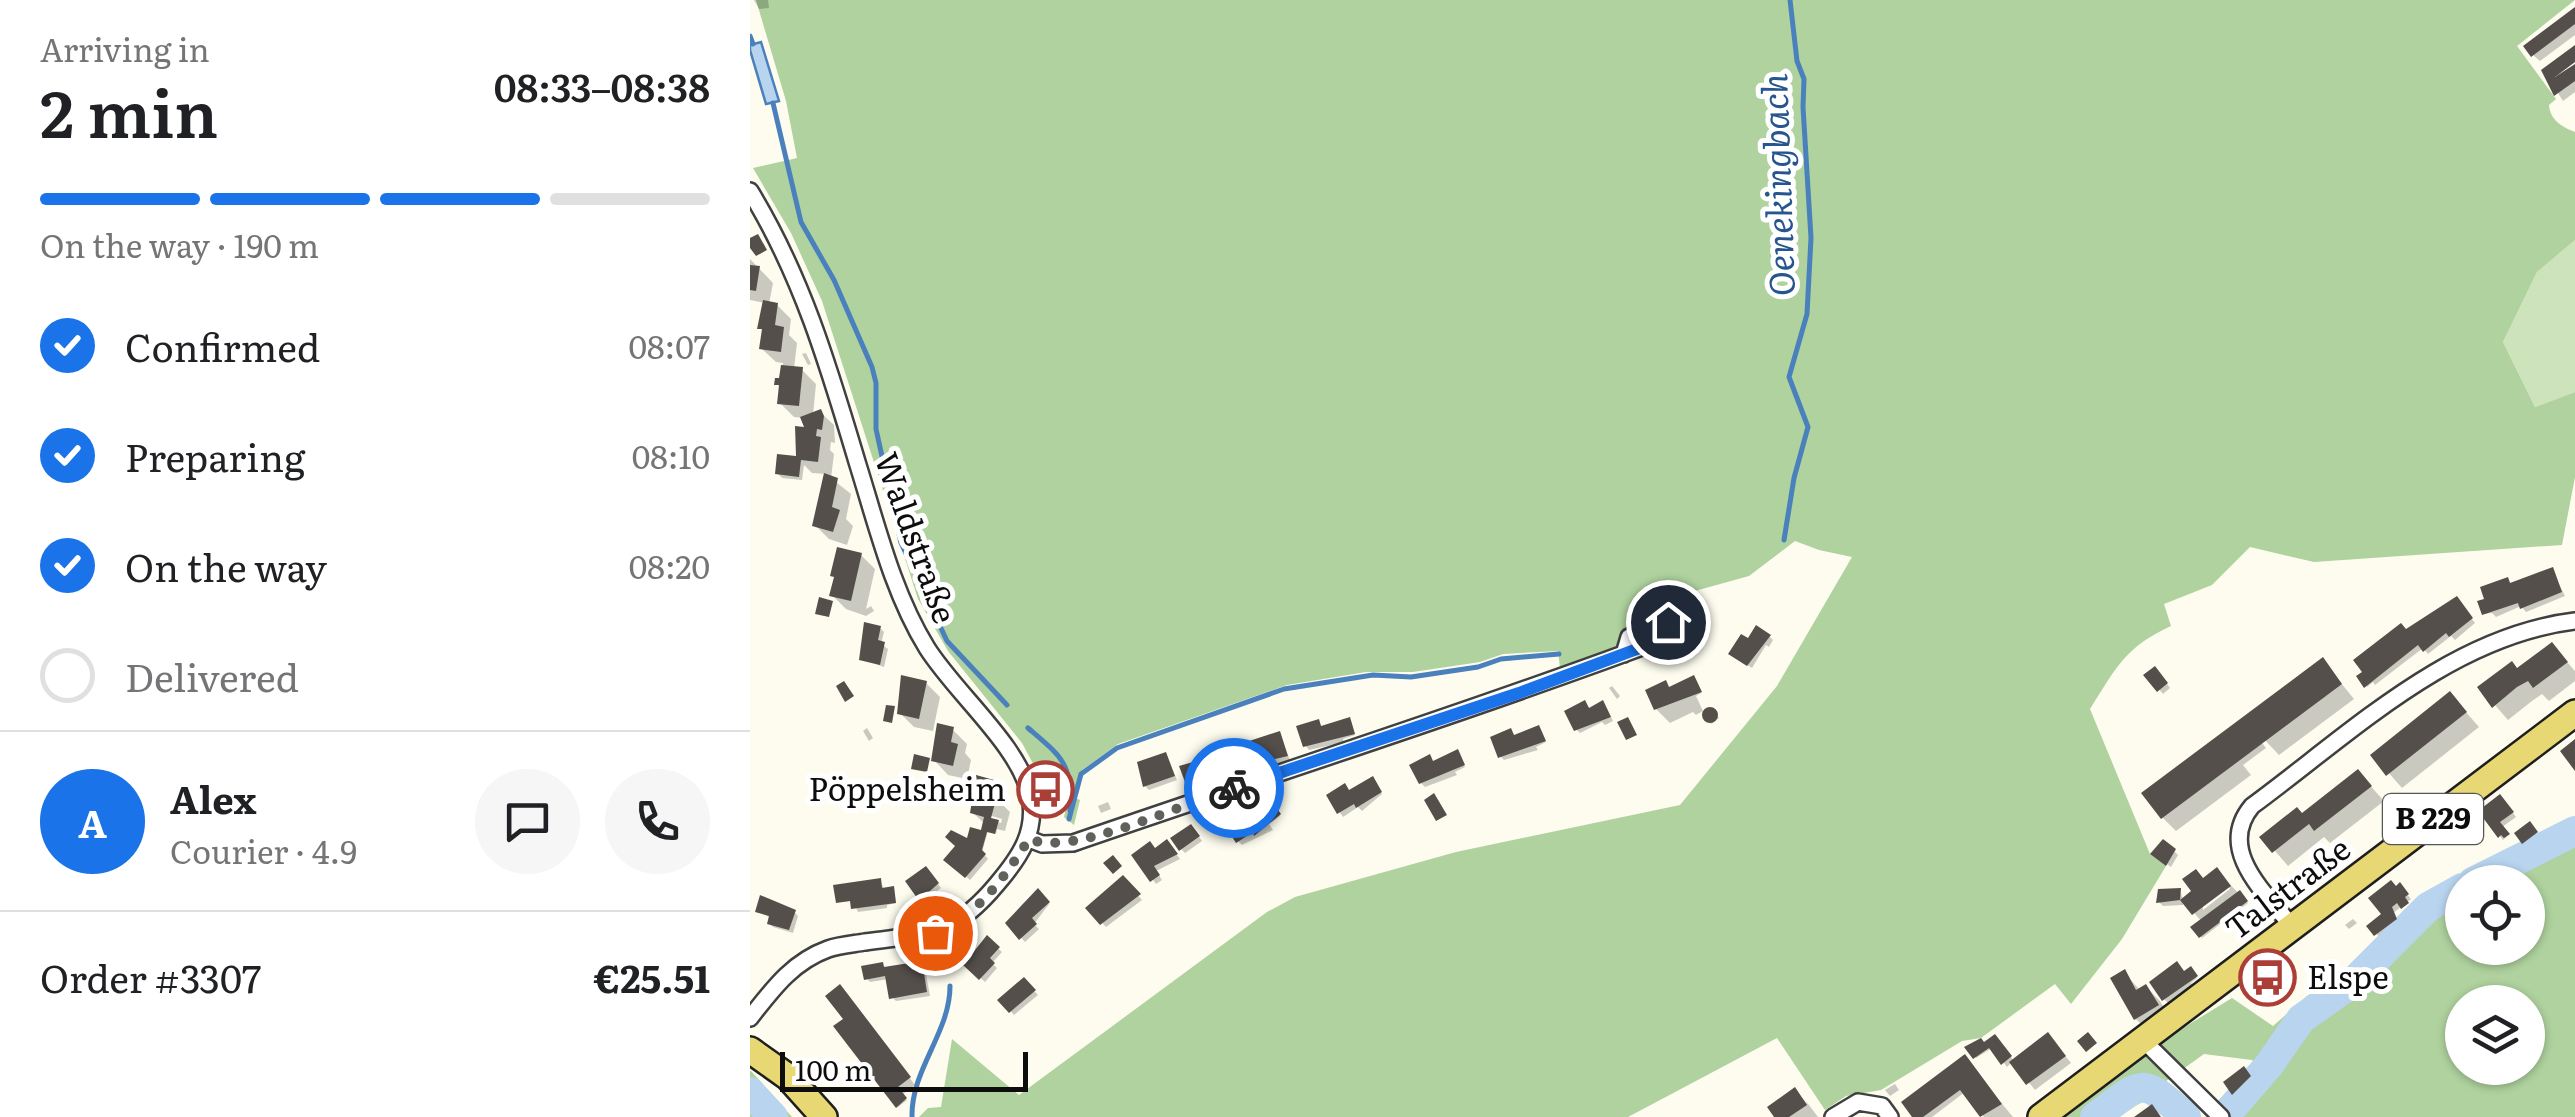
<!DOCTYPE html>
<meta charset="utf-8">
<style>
body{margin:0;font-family:Literata,serif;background:#f6f6f6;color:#202124;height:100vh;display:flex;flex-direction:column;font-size:38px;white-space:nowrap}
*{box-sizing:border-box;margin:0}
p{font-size:32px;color:#757577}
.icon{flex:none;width:55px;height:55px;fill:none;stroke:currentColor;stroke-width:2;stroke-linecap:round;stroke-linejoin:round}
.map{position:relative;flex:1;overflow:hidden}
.details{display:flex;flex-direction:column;background:#fff;width:750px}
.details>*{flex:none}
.fabs{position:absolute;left:1695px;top:865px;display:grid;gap:20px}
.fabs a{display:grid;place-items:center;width:100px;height:100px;border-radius:50%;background:#fff;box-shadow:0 2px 8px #0004;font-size:50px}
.scale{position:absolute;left:30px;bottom:25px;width:248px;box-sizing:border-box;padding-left:10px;border:5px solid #0d0d0d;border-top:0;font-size:28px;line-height:35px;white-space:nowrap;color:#0d0d0d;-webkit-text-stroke:8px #fff;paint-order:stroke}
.pin{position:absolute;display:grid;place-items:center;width:85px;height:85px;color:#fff;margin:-42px;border:5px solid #fff;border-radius:50%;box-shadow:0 2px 10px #0007}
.courier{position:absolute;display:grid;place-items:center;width:100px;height:100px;margin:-50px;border:8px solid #1a73e8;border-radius:50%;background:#fff;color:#222;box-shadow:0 2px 12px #0007}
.head em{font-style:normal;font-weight:600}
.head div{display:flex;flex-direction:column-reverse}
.head{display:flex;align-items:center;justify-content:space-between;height:170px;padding:0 40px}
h1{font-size:65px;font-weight:600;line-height:75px}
.bar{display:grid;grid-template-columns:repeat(4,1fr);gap:15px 10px;align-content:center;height:120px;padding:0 40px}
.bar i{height:12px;border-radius:8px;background:#e0e0e0}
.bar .current{background:#1a73e8}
.bar p{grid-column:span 4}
.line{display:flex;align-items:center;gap:25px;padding:0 40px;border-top:2px solid #e0e0e0}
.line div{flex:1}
.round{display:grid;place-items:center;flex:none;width:105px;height:105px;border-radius:52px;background:#f6f6f6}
ol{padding:0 40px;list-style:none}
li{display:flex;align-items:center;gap:30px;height:110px}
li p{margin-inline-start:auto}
li .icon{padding:10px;border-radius:50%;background:#1a73e8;color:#fff;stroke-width:4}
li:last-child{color:#757577}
li i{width:55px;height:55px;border:5px solid #e0e0e0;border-radius:50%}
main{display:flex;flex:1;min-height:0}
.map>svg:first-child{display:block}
.green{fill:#cce3bc}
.forest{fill:#afd29e;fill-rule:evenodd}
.water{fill:#b9d4ee;stroke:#4a81bc;stroke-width:2.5}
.shadow{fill:#0003;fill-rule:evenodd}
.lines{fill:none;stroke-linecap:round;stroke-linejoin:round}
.stream{stroke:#4a81bc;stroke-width:5}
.river{stroke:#b9d4ee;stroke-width:30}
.building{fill:#544f4b}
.minor-casing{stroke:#404040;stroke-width:20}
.primary-casing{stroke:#1e1e1e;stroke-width:30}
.minor{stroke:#fff;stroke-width:15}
.primary{stroke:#e7d874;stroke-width:25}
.done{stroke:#61615c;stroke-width:10;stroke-dasharray:0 18}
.route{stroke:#1a73e8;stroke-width:12}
.labels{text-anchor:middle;stroke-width:10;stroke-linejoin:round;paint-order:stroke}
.shield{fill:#fff;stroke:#565656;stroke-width:2.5}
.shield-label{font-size:30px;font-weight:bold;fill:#0d0d0d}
.street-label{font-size:32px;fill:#0d0d0d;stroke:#fff}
.poi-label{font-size:32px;fill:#0d0d0d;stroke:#fff;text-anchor:end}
.water-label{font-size:35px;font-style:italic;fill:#26558f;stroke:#fff}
</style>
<main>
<section class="details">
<div class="head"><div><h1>2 min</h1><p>Arriving in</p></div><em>08:33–08:38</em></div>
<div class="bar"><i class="current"></i><i class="current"></i><i class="current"></i><i></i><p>On the way · 190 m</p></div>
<ol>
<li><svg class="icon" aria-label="check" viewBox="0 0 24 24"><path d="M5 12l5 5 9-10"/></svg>Confirmed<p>08:07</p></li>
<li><svg class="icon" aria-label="check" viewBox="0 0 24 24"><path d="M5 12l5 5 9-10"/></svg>Preparing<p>08:10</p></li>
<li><svg class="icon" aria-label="check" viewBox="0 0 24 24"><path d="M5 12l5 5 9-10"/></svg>On the way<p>08:20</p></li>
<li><i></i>Delivered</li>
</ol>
<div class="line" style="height:180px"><b class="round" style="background:#1a73e8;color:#fff">A</b><div><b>Alex</b><p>Courier · 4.9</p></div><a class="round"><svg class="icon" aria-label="chat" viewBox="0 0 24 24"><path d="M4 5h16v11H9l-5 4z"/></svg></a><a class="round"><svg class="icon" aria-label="phone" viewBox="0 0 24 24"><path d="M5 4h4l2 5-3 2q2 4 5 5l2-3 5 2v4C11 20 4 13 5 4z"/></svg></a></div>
<div class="line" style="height:130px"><div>Order #3307</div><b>€25.51</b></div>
</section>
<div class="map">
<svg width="1825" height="1117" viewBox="0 0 1825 1117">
<rect width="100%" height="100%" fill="#fdfcef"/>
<path class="green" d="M1825 240V392L1785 407 1753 342 1787 272Z"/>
<path class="forest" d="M6 0H1825L1767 46 1806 99 1799 105C1800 120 1812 127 1825 132V240L1787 272 1753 342 1785 407 1825 392V477L1812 545 1564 562 1500 547 1462 585 1414 604 1421 626C1375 647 1366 668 1340 709L1400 854 1416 866 1372 939 1321 1004 1305 984 1231 1038 1212 1041 1131 1090 1096 1096 1075 1110 1027 1038 878 1117H169L178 1108 191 1107 202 1039 269 1095 517 912 545 897 706 852 930 805 1027 686 1102 557 1069 550 1045 541 999 576 887 607 871 646 810 668 808 651 753 654 730 662 663 672H616L537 685 368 744 332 770 325 798 330 800 324 825 314 817 316 808 302 784 293 782 272 743 198 651 168 599 72 301 41 233 3 168 47 158 36 101Z
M1825 836V1117H1492L1487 1110 1516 1076 1502 1060 1454 1054 1366 1117H1309L1389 1055 1482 998 1523 1026 1557 996 1583 980 1602 974 1682 909 1712 893V948H1778V882H1733ZM1712 1002H1778V1068H1712Z
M0 1071H1L42 1117H0Z"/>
<path class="water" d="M11 42 29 101 16 104 0 50V45Z"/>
<path class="shadow" d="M4 0H18L19 8 9 9Z
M1825 10V35L1790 61 1783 55Z
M1825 48V61L1802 76 1805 83 1825 68V92L1813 101 1794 71Z
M0 259 23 283 19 304 27 305 41 319 39 335 47 343 44 369 52 370 66 384 63 415 70 412 84 425 85 443 81 442 80 450 84 454 81 478 101 494 96 519 103 526 97 545 79 539 65 525 76 474 62 473 54 465 52 480 32 478 28 474 48 459 58 430 53 418 44 417 30 403 31 388 27 384 32 381 33 363 26 362 11 348 14 332 10 328 15 303 0 300Z
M56 353 61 364 58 365 52 354Z
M111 555 125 569 116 609 121 606 124 611 116 616 96 609 82 595 86 578Z
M1802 570 1815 596 1776 612 1771 606 1746 617 1742 613 1734 614 1758 580 1762 585Z
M1710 604 1725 623 1705 640 1701 636 1678 654 1673 648 1625 685 1623 682 1617 687 1609 676 1656 632Z
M130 628 134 632 131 644 138 649 134 667 111 659Z
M1020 637 1023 640 1019 647 1016 645 1002 668 985 657 998 642Z
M1802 645 1825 671V681L1799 701 1792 694 1782 701 1758 720 1730 688 1768 670Z
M1573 661 1604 699 1529 755 1512 737 1509 739 1516 748 1493 765 1501 775 1426 831 1412 817Z
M1409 673 1420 688 1413 694 1397 675Z
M943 678 951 693 946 696 953 711 946 715 943 712 920 723 906 709 921 689Z
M176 683 190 697 183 731 164 727 150 713Z
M862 686 870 696 867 699 859 688Z
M1700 694 1729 727 1652 788 1623 755Z
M835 703 840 710 856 707 863 721 855 725 852 722 830 733 826 729Z
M963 709 969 718 961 724 954 712Z
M568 721 573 728 601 721 605 735 593 739 594 742 559 750 555 745Z
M117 728 123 738 119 741 113 731Z
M790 729 796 742 786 747 788 750 754 760 750 756 760 731 766 737Z
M203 730 217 744 215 753 221 760 217 779 198 775 184 760Z
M529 734 540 760 496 770 528 758Z
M707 752 715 767 705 772 707 775 675 787 671 783 684 763Z
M416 755 427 780 399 790 395 786Z
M1608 772 1634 801 1580 843 1574 837 1538 866 1513 837 1552 816Z
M622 779 632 794 612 811 608 807 593 817 579 796 600 792Z
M242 782 257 796 254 806 260 812 255 831 247 829 246 834 238 831 232 852 238 859 220 880 197 860 233 833 235 824 222 812ZM235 814 252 819 251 823 235 819Z
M1754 801 1766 817 1752 827 1759 835 1753 840 1731 812Z
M358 802 361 809 351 813 348 806Z
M523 806 530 816 519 824 523 830 492 845 488 841 499 821Z
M445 831 452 841 435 853 431 849Z
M421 847 430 859 406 871 412 880 406 884 385 855Z
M1424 851 1428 855 1421 867 1408 858Z
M1467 871 1498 903 1452 938 1444 928 1452 922 1433 900V905L1413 906 1409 902 1430 890 1433 900ZM1478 885 1480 889 1453 910V903Z
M180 873 191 888 174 901 169 896Z
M373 878 392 900 356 927 339 909Z
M130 881 135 890H144L146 903 137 905V908L108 912 103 901 88 902Z
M1650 886 1661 899 1642 914 1651 930 1645 935 1641 930 1630 938 1620 926 1635 915Z
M288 892 299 904 284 924 289 929 275 942 258 923Z
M1659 910 1663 915 1655 921 1651 917Z
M8 911 44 912 48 916 43 933 23 927 19 923 21 918Z
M1603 919 1607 923 1599 929 1595 925Z
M237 938 252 952 242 963 247 968 235 982 216 965Z
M132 964 137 969 171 964 175 968 180 996 146 1001 142 997 139 979 120 982 116 978Z
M1440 969 1447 978 1441 983 1443 986 1418 1003 1414 999Z
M1374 973 1390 990 1396 987 1410 1001 1421 1020 1400 1033 1386 1019Z
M274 980 288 995 264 1015 251 1000Z
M97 994 165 1085 152 1095 157 1100 148 1107 138 1094 96 1019Z
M1248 1041 1264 1061 1304 1042 1321 1063 1285 1090 1262 1062 1257 1067 1242 1048 1226 1058 1218 1048Z
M1494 1069 1504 1081 1488 1097 1476 1082Z
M1234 1082 1263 1117H1234L1215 1092 1182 1117H1165L1154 1102Z
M1145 1084 1149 1090 1140 1096 1135 1090Z
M1045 1091 1059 1105 1068 1117H1027Z"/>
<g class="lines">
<path class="stream" d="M0 36 3 44
M23 103 51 222 84 280 122 367 126 383V429L151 543 197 641 257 705
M1034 540 1044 478 1058 427 1039 377 1057 314 1061 238 1053 107 1054 79 1047 61 1040 0
M278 728C313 758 322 763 320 811
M319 819 331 774 367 748 534 689 623 675 661 677 728 667 751 659 809 654
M162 1117C161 1069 200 1033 200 986"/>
<path class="river" d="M1723 882 1825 831
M0 1092 23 1117
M1345 1117C1394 1081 1390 1075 1436 1117
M1474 1117 1519 1065 1551 1019 1602 983 1678 907 1712 888"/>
</g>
<path class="building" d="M1825 7V24L1781 57 1773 46Z
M1825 45V62L1805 77 1825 64V81L1804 96 1791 70Z
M8 234 17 250 6 256 0 248V238Z
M0 265 10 266 6 291 0 290Z
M13 300 28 303 25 325 34 327 31 352 9 349 12 329H7Z
M31 365 53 367 49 406 27 404 29 385H24L25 378H29Z
M71 409 74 416 72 430 67 429 66 436 71 437 68 462 51 460 49 477 25 474 27 454 46 456 45 426 54 427 50 417Z
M74 473 88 478 82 507 90 510 83 532 62 526Z
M87 547 112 553 101 601 79 596 84 577 80 576Z
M1803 567 1812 592 1770 609 1768 603 1732 615 1727 601 1734 599 1730 587 1758 577 1760 583Z
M1707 596 1723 618 1699 637 1696 633 1673 652 1668 645 1614 688 1606 676 1612 672 1603 660 1651 623 1656 629Z
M69 597 83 601 79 617 65 614Z
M114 622 131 626 128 640 135 642 130 665 109 660Z
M1006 625 1021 635 997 666 978 654 991 634 998 638Z
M1802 642 1818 662 1783 688 1778 681 1767 687 1742 708 1727 687 1762 661 1767 668Z
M1573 657 1592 684 1411 819 1391 793Z
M1405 666 1418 683 1407 692 1393 675Z
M151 675 177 681 169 719 147 714Z
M944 675 952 692 904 710 895 690 916 680 919 687Z
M94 681 104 696 95 702 86 686Z
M1700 691 1717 712 1636 776 1620 755Z
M835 700 839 708 853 700 861 717 824 731 814 711Z
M136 705 145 706 142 723 133 721Z
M952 715a8 8 0 1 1 16 0a8 8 0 1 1-16 0Z
M600 717 605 734 553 747 546 726 569 719 571 726Z
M878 717 887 735 876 740 867 722Z
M187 723 204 727 201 742 208 744 203 766 181 761Z
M789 725 796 741 748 758 740 737 761 728 764 735Z
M530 731 538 756 490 767 484 746Z
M1825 739V771L1810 751Z
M708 749 715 765 669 784 659 765 680 754 683 761Z
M416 752 425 776 393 787 387 762Z
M164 754 180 758 177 772 161 769Z
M443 762 448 777 435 782 429 766Z
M1608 769 1622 786 1564 831 1559 824 1522 853 1509 837 1547 807 1552 813Z
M226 775 244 780 240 794 247 796 241 818 249 820 245 834 237 832 232 850 236 854 215 878 193 860 205 846 195 837 201 830 217 838 220 827 231 830 234 817 220 813Z
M623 776 632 792 606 808 604 804 587 814 576 795 595 783 599 790Z
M684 793 697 815 686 821 674 800Z
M1750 794 1764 812 1750 822 1760 834 1754 838 1751 835 1748 838 1728 811Z
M523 803 531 814 504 836 503 832 486 843 474 824 494 812 498 819Z
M1780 821 1788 832 1772 844 1764 833Z
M441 824 450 836 429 851 420 838Z
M417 839 428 854 404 866 410 875 400 882 381 855 400 841 405 848Z
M1413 839 1426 849 1416 866 1400 854Z
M363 855 372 866 363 874 353 863Z
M176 866 189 883 172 898H167L155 881Z
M1467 867 1481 886 1442 915 1430 900 1406 903 1408 889 1431 888 1430 900 1441 891 1432 879 1446 869 1453 878Z
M373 875 391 894 350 925 335 908Z
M131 878 132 888 144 886 146 903 101 909 100 901 86 903 83 885Z
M1641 880 1646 886 1650 882 1659 894 1655 897 1659 903 1651 909 1647 903 1642 907 1647 919 1624 936 1616 926 1631 914 1618 898Z
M288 888 300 902 282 918 287 924 269 940 255 923Z
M1490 890 1498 901 1449 938 1440 927Z
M10 895 46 910 39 930 17 924 19 916 5 912Z
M237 935 250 947 240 958 245 963 229 980 213 965Z
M172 961 177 992 139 999 135 976 114 980 111 966 133 962 134 967Z
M1427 961 1434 971 1441 966 1448 976 1412 1001 1399 982Z
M1375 969 1386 990 1396 984 1409 1005 1384 1020 1360 978Z
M274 977 286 990 259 1013 247 1000Z
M90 984 161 1077 148 1087 157 1098 146 1108 83 1026 93 1019 75 996Z
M1298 1032 1316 1056 1276 1085 1259 1062Z
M1338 1032 1347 1043 1336 1052 1327 1041Z
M1245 1034 1262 1056 1251 1065 1239 1048 1223 1059 1214 1047 1231 1038 1234 1042Z
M1215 1054 1252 1104 1230 1117 1210 1090 1173 1117H1162L1151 1102Z
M1494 1066 1501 1076 1482 1095 1473 1082Z
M1045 1087 1057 1105 1039 1117H1024L1017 1107Z
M1402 1104 1411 1117H1384L1398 1107Z"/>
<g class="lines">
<defs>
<path id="minor" d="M0 191C53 278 79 368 108 465 127 526 143 593 177 648 206 694 270 746 280 796 287 832 270 857 247 884 202 938 178 933 115 942 103 944 89 945 78 949 42 962 22 990 0 1018
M279 839 292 844 323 843C523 774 724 710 922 636L918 623 879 637 874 654
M1541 925C1514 892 1466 849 1502 806 1600 734 1700 636 1825 621
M1393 1040 1471 1117
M1083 1117 1108 1102 1132 1106 1140 1117"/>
<path id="primary" d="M0 1050 38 1077 74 1117
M1291 1117 1825 713"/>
</defs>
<use href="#minor" class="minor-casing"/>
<use href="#primary" class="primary-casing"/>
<use href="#minor" class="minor"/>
<use href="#primary" class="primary"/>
</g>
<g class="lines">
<path class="done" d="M185 933C227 917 256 875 279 839 322 858 435 802 484 788"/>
<path class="route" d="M484 788 769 693 922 636 918 622"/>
</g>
<defs>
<symbol id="bus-ring" viewBox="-11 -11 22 22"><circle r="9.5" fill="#fff" stroke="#ab3e36" stroke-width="1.5"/><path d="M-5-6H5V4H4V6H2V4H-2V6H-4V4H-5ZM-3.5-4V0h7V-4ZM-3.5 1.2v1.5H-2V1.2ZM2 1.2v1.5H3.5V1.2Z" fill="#ab3e36"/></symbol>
</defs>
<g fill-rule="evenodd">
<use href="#bus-ring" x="264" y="758" width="63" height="63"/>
<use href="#bus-ring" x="1486" y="946" width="63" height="63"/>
</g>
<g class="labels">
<rect class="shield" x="1633" y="794" width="100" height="50" rx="8"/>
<g class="shield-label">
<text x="1683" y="829">B 229</text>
</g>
<g class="street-label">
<text transform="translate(165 538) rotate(70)" y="11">Waldstraße</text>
<text transform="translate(1538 889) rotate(-37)" y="11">Talstraße</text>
</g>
<g class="poi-label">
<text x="256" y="801">Pöppelsheim</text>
<text x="1557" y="989" text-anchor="start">Elspe</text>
</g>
<g class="water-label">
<text transform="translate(1029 185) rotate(-92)" y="12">Oenekingbach</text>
</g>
</g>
</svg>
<div class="fabs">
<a><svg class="icon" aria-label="locate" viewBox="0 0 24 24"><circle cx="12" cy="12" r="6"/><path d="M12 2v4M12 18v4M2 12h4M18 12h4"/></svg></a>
<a><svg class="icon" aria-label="layers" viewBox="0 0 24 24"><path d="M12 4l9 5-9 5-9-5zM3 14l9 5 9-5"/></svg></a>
</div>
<div class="scale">100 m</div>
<div class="pin" style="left:185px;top:933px;background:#ea580c"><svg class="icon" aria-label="bag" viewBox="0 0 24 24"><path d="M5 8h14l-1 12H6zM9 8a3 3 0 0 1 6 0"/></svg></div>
<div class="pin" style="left:918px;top:622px;background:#1f2937"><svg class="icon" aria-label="home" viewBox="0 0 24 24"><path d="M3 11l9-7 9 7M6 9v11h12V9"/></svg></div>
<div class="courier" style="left:484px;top:788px"><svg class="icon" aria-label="bike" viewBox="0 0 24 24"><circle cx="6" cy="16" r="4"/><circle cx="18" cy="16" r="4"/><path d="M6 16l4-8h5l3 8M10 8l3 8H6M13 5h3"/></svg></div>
</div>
</main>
